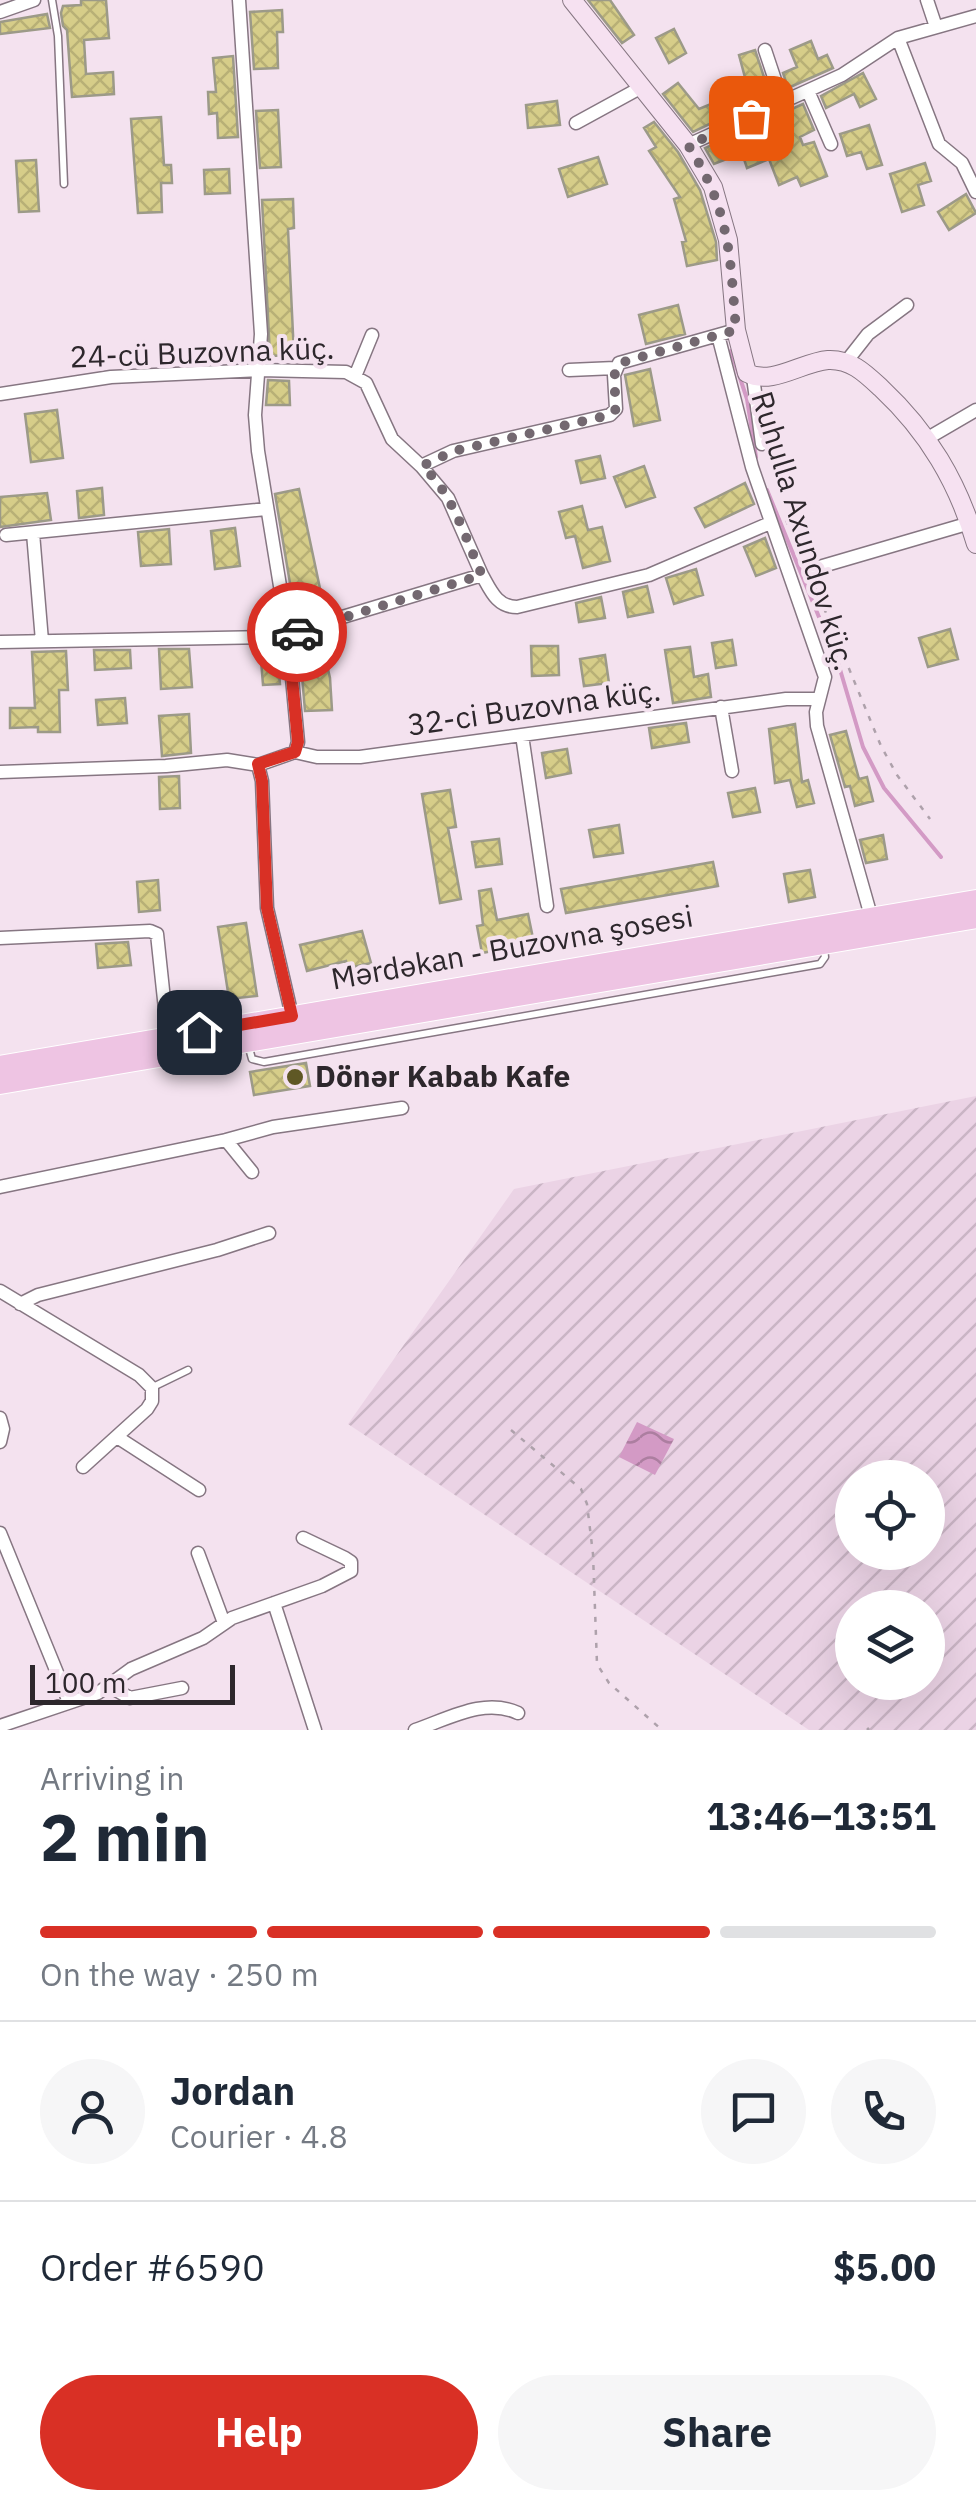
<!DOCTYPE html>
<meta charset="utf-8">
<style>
body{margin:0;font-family:"IBM Plex Sans",sans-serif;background:#f6f6f7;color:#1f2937;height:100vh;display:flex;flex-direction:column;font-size:38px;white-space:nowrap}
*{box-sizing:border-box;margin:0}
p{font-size:32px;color:#747a83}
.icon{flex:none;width:55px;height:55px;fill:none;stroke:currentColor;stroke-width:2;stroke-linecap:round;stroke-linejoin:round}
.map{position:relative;height:1730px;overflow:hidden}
.panel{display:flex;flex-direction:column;background:#fff;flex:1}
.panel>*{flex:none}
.fabs{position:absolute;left:835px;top:1460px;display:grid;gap:20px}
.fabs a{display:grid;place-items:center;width:110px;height:110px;border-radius:50%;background:#fff;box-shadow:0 10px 40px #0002;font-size:50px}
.scale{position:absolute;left:30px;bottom:25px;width:205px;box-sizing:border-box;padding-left:10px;border:5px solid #2d272c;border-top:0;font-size:28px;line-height:35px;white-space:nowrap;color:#2d272c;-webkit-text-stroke:8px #f4e2ef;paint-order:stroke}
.pin{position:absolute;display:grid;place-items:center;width:85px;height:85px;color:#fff;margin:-42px;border-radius:20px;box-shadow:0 5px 15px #0006}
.courier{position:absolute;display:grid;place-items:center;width:100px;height:100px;margin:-50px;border:8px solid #d93025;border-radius:50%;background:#fff;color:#222;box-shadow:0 2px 12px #0007}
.headline em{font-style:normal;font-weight:700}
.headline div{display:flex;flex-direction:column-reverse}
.headline{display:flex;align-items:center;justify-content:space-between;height:170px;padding:0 40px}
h1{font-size:65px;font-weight:700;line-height:75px}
.bar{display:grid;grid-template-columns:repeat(4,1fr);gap:15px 10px;align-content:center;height:120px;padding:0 40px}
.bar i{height:12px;border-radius:8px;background:#e0e1e3}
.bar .current{background:#d93025}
.bar p{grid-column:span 4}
.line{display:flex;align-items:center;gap:25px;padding:0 40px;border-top:2px solid #e0e1e3}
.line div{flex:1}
.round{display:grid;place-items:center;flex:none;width:105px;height:105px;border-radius:52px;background:#f6f6f7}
.action{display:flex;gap:20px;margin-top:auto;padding:20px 40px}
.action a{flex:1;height:115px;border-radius:60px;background:#d93025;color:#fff;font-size:40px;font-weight:700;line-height:115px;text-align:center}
.action a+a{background:#f6f6f7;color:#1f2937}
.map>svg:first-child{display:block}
.industrial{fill:url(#industrial-furrows);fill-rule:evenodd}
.water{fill:url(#water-waves)}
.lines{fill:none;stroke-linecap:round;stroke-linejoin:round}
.stream{stroke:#d39ac5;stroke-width:4}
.building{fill:url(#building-cross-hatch);stroke:#9c9a88;stroke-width:2.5}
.lane-casing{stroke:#867682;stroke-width:9}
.street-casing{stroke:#867682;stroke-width:15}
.secondary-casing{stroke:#867682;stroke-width:20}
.primary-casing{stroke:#fff;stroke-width:22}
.path{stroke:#aea1ab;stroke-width:2.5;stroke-dasharray:5 8;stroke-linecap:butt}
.lane{stroke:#fff;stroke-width:6}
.street{stroke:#fff;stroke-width:12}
.secondary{stroke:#f6e1f1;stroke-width:18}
.primary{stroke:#eec4e3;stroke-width:20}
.done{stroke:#736870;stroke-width:10;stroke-dasharray:0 18}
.route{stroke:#d93025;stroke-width:12}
.poi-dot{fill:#5f5825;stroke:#f4e2ef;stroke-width:4}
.labels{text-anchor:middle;stroke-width:8;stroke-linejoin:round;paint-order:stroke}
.street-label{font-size:30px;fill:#2d272c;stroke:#f4e2ef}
.poi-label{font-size:30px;font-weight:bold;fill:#2d272c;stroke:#f4e2ef;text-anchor:start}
</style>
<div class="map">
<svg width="976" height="1730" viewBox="0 0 976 1730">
<defs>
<pattern id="industrial-furrows" width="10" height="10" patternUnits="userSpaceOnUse" patternTransform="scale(2.5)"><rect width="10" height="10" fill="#ebd3e5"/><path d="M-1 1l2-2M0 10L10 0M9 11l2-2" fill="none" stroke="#cab5c5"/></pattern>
<pattern id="water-waves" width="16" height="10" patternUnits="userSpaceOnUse" patternTransform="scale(2.5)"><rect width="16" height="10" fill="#d39ac5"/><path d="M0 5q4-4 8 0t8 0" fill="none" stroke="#ac7ea0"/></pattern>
<pattern id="building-cross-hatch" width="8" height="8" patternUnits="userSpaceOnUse" patternTransform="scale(2.5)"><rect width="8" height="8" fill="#d6cd89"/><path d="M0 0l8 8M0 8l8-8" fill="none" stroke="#b8b076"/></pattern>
</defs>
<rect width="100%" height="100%" fill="#f4e2ef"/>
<path class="industrial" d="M976 1096V1730H809L348 1424 514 1189ZM852 1478H928V1552H852ZM852 1608H928V1682H852Z"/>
<path class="water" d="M637 1422 674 1439 655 1475 619 1457Z"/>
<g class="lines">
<path class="stream" d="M731 351 747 399 756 457
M767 490 839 666 863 747 884 788 941 857"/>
</g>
<path class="building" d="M81 0H106L109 38 84 40 86 74 113 72 114 94 72 97 67 30 63 26 61 13 63 6 81 5Z
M588 0H610L634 35 622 43Z
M282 10 283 32H277L278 68 254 69 250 12Z
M47 14 50 28 0 34V22Z
M674 29 686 53 669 63 656 38Z
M811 41 818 59 827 55 833 68 788 88 783 73 797 67 790 50Z
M755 50 765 80 747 85 739 55Z
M233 56 238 137 218 138 217 113 209 114 208 92H216L213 58Z
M863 73 876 99 860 107 854 94 826 108 821 96Z
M678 83 699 109 716 102 722 118 693 132 663 94Z
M557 101 560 125 528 128 526 105Z
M803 104 814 130 800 137 803 145 814 142 827 176 801 186 797 177 779 185 769 159 747 168 742 153 714 164 705 148Z
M278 110 281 167 260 168 256 111Z
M161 117 164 165H171L172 183H161L162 212 138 213 131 119Z
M654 122 678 152 700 190 716 242 717 260 687 266 682 242 686 241 674 199 680 197 649 151 656 147 644 128Z
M869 125 882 165 867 169 861 152 847 156 840 134Z
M598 157 607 184 568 197 559 169Z
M36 160 39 211 19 212 16 161Z
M925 163 931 181 918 185 924 205 902 212 890 174Z
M229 169 230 193 205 194 204 170Z
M966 194 976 213 949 230 938 212Z
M293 199 294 228 288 229 294 355 270 356 262 200Z
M678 305 685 334 646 344 639 315Z
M650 369 660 420 634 426 625 375Z
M268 380 289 381 290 405H266Z
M57 410 63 458 31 462 25 414Z
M600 456 605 478 581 483 576 461Z
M644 466 655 497 626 507 614 477Z
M745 483 754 504 705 527 695 508Z
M102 488 104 515 79 518 77 491Z
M299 489 325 612 296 619 275 494Z
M47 493 51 520 0 527V497Z
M582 506 588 530 602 527 610 561 583 568 575 536 566 538 559 512Z
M235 528 240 566 215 569 211 531Z
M169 529 171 564 141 566 138 532Z
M765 538 776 568 756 576 744 547Z
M696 569 703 595 674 604 666 578Z
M647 586 653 612 628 617 623 592Z
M601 597 605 618 579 622 576 603Z
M950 629 958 659 928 667 919 638Z
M320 634 330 678 332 710 305 711 299 641Z
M732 640 736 665 716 668 712 643Z
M531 646H558L559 675 532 676Z
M260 647H277L280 684 263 685Z
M690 647 694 677 708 674 711 697 673 703 665 650Z
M159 649H189L192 687 161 689Z
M94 650H130L131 668 95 670Z
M66 651 68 690H59L60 732H38V727L10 728V708H35L32 652Z
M605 655 609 683 584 686 580 659Z
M125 698 127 723 98 725 96 700Z
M189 714 191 753 162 756 159 716Z
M686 723 689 742 652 748 649 728Z
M795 724 802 782 808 780 814 803 797 807 790 780 775 783 769 729Z
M846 731 859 779 867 777 873 801 855 806 850 786 845 787 830 735Z
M567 749 571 773 546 778 542 753Z
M179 776 180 808 160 809 159 777Z
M755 788 760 812 733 817 728 793Z
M450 790 456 827 448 828 461 899 440 903 422 794Z
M619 825 623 853 594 857 589 830Z
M883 835 887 859 866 863 860 840Z
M499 839 502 864 476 867 472 842Z
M713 862 718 886 566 913 561 889Z
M810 870 815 897 789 902 784 874Z
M158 880 160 910 139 912 137 882Z
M491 889 497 920 528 914 534 943 482 953 477 926 483 925 479 891Z
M246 923 257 996 229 999 218 927Z
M362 931 371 963 348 968 346 961 307 971 300 945Z
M128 942 131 965 98 968 96 944Z
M306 1063 310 1086 254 1095 250 1072Z"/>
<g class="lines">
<defs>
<path id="lane" d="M52 0 58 36 64 184
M249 1048 252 1059 264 1062 820 964 825 957 824 948
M153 1387 188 1370"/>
<path id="street" d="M239 0 261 334 255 415 258 451 288 635 298 742 295 752
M927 0 936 27
M0 12 34 0
M898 38 939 144 962 163 976 192
M765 50 783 104
M808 91 831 144
M576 123 640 88
M688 145 842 75 898 38 976 16
M718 335 752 467 825 677 816 712 817 726 871 916
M846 362 868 334 907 305
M569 370 615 368
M356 374 372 335
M753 377 762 444
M0 394 111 377 260 370 346 372 366 383 392 439 421 466 453 451 610 415 616 409 614 375 619 363 736 330
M928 438 976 410
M421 466 448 498 482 575
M33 533 42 641
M6 535 266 509
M809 570 970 523
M0 642 276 637 482 575C491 591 497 607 517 607L649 575 770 523
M721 707 732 771
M522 735 547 906
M258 765 295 752 317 757H360L786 699H818
M0 772 166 766 227 760 258 765 262 781 267 908 292 1016
M0 938 150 931 157 934 168 1037
M226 1140 252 1172
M0 1187 226 1140 273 1127 402 1108
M0 1291 139 1375 152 1388V1401L147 1409 83 1467
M20 1304 38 1295 217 1250 269 1233
M0 1418 3 1429 0 1442
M117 1437 199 1490
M0 1533 69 1702
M198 1553 224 1623
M274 1603 315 1730
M109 1686 130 1698 182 1688
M0 1726 98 1693 131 1669 203 1638 232 1618 322 1586 351 1571V1562L345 1558 303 1538
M415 1730C448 1719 484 1697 518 1713"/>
<path id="secondary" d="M572 0 688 145 713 187 728 240 736 330 747 373C772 386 802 362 828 360 851 359 865 373 881 388 928 432 958 482 976 544"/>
<path id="primary" d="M0 1066 976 900
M0 1084 976 918"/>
</defs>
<use href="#lane" class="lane-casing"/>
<use href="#street" class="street-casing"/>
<use href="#secondary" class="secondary-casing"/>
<use href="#primary" class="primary-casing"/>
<path class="path" d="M786 520 803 558
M814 584 881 746 897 775 930 819
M511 1430 581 1489 587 1504 593 1554 597 1664 609 1683 662 1730
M867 1730 869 1728"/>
<use href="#lane" class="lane"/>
<use href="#street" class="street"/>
<use href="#secondary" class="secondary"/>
<use href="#primary" class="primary"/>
</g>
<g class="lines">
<path class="done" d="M297 632 482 575C464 536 454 495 422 466L454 451 610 415 616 409 614 376 620 363 736 330C730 255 730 210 688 145L751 118"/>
<path class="route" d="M199 1032 292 1016 267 908 262 781 258 764 295 752 298 742 288 635 297 632"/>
</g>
<circle class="poi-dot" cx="295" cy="1077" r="10"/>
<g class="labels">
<g class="street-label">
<text transform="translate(202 353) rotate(-2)" y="10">24-cü Buzovna küç.</text>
<text transform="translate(803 531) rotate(73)" y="10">Ruhulla Axundov küç.</text>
<text transform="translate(534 708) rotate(-8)" y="10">32-ci Buzovna küç.</text>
<text transform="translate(512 948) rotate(-10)" y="10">Mərdəkan - Buzovna şosesi</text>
</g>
<g class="poi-label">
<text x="315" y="1087">Dönər Kabab Kafe</text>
</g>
</g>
</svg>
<div class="fabs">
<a><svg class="icon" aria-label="locate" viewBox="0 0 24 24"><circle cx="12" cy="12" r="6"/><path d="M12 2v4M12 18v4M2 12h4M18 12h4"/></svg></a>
<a><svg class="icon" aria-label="layers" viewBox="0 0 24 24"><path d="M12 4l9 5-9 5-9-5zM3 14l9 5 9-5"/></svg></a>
</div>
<div class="scale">100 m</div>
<div class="pin" style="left:751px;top:118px;background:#ea580c"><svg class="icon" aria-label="bag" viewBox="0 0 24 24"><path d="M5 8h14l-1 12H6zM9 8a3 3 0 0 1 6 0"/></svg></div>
<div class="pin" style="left:199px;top:1032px;background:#1f2937"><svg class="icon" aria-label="home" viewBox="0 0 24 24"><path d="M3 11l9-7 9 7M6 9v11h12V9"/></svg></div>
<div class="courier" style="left:297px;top:632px"><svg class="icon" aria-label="car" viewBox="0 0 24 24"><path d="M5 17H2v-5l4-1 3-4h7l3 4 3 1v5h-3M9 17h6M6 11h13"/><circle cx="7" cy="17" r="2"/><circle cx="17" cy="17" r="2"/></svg></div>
</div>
<section class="panel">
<div class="headline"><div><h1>2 min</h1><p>Arriving in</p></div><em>13:46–13:51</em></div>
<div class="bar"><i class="current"></i><i class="current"></i><i class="current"></i><i></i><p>On the way · 250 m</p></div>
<div class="line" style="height:180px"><a class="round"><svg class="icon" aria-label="person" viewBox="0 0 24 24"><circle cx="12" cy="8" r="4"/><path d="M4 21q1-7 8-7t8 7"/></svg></a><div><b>Jordan</b><p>Courier · 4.8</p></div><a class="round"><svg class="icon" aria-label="chat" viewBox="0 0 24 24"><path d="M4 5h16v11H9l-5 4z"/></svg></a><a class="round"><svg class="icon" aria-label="phone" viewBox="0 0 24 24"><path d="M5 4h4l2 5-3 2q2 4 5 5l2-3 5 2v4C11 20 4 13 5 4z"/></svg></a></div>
<div class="line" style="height:130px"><div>Order #6590</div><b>$5.00</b></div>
<div class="action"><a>Help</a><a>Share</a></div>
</section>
